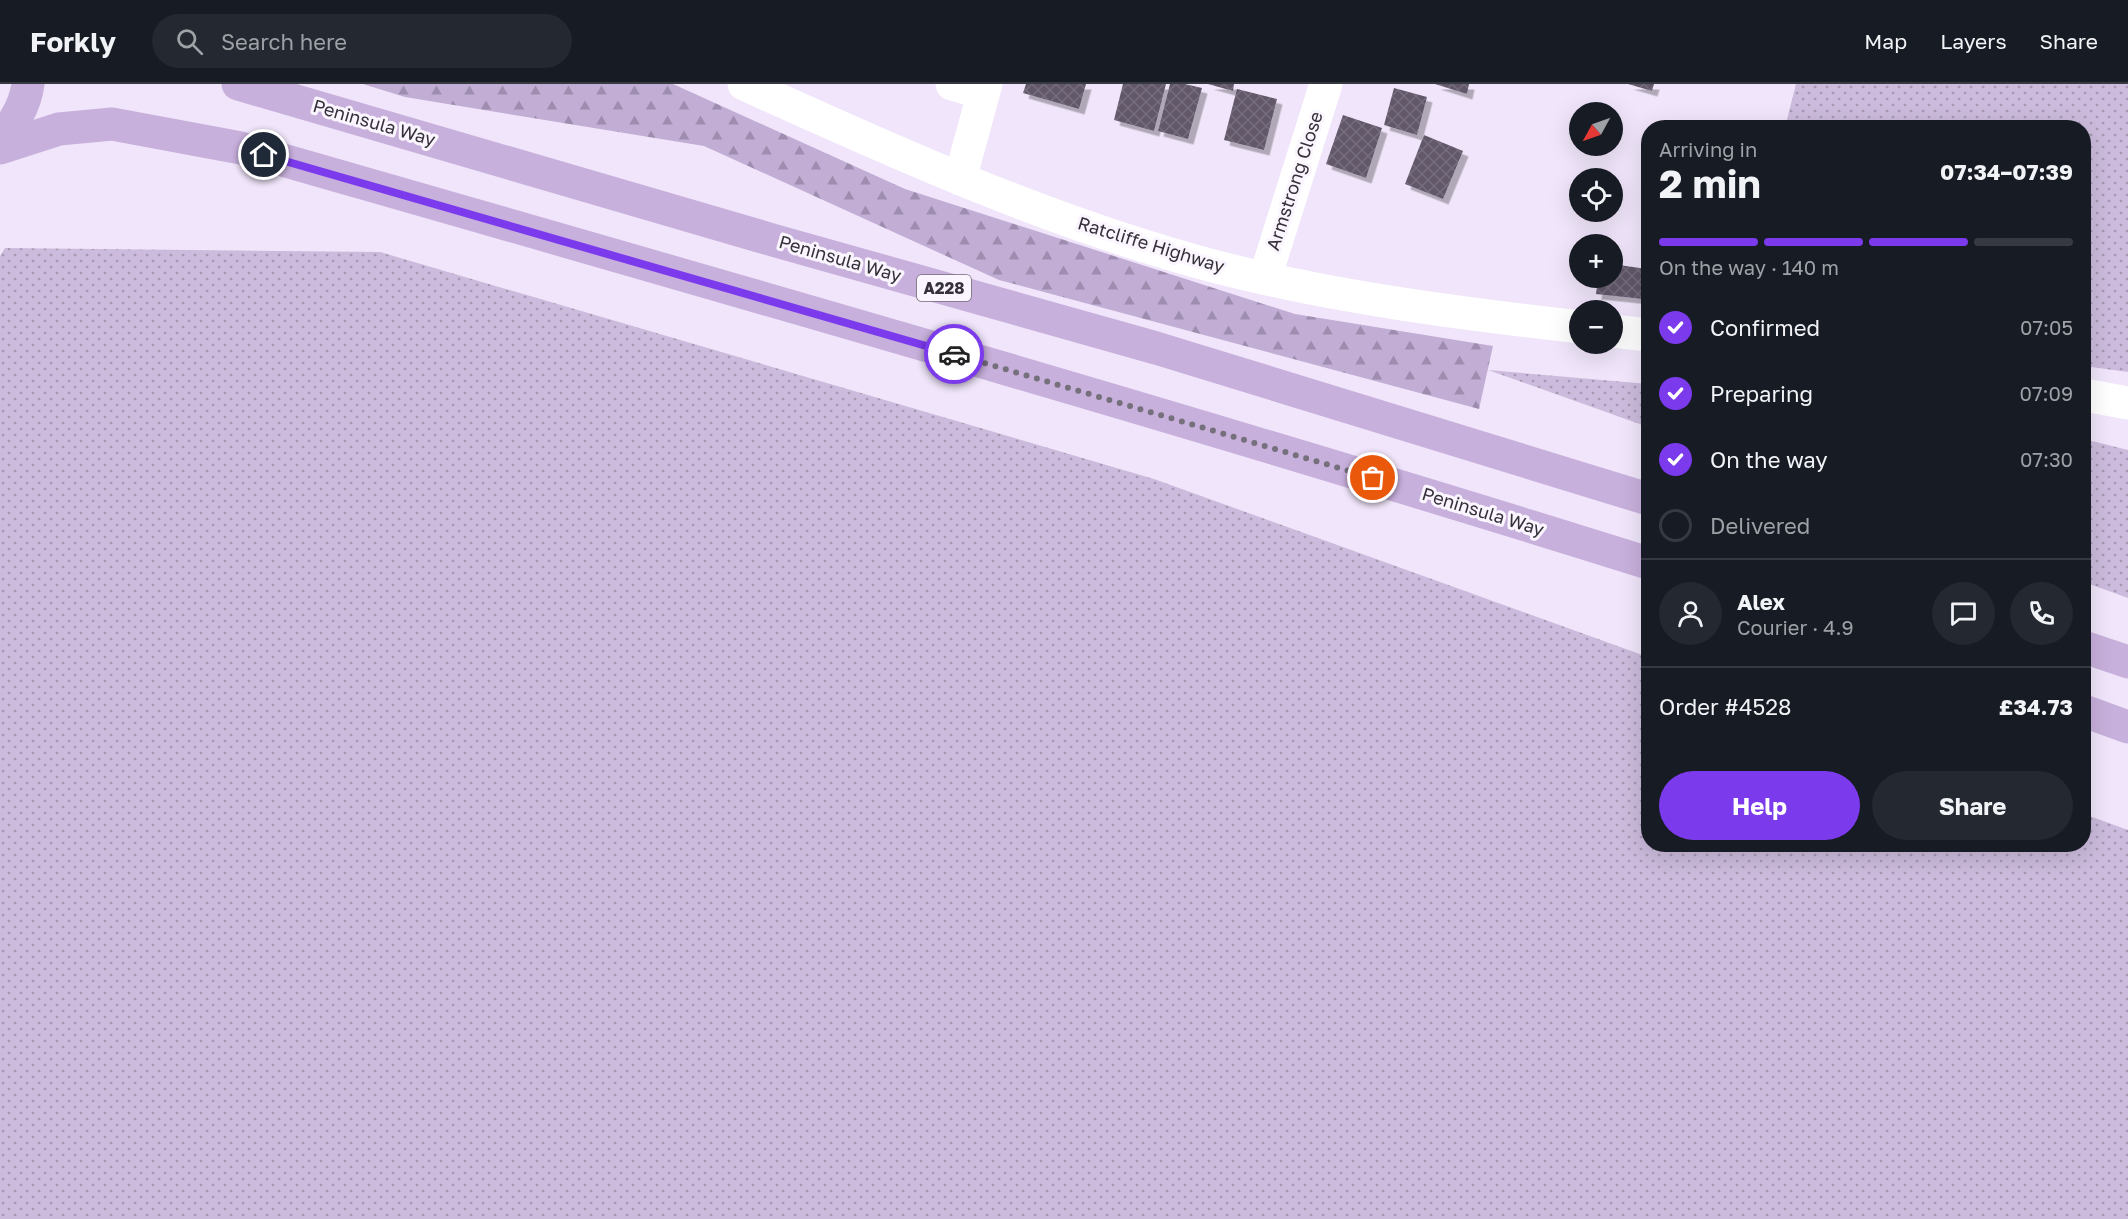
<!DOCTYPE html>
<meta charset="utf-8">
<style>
body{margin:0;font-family:"Golos Text",sans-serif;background:#242831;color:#f1f3f6;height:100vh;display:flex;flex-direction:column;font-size:22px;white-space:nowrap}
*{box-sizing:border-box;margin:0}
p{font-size:20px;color:#9ea1a6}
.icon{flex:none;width:33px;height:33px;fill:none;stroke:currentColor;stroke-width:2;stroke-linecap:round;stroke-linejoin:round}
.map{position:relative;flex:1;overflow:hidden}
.side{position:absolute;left:1641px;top:36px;width:450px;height:732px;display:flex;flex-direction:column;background:#171b24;border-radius:24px;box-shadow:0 6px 24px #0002}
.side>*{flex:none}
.needle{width:39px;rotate:230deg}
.fabs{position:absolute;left:1569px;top:18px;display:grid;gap:12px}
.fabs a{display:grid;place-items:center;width:54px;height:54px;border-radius:50%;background:#171b24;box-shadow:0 6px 24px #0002;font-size:30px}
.pin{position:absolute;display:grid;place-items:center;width:51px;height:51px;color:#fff;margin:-26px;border:3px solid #fff;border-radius:50%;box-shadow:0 2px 6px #0007}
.courier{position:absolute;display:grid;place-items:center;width:60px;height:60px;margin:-30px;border:4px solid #7c3aed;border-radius:50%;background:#fff;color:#222;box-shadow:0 2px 8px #0007}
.head em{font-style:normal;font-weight:700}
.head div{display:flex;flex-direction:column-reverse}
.head{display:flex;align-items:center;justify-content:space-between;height:102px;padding:0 18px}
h1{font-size:39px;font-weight:700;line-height:45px}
.bar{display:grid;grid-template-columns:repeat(4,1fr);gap:9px 6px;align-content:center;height:72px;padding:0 18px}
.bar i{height:8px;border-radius:4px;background:#363941}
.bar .current{background:#7c3aed}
.bar p{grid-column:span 4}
.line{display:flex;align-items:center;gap:15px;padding:0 18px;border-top:2px solid #363941}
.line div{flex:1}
.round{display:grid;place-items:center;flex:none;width:63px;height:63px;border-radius:32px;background:#242831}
ol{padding:0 18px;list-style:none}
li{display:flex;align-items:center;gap:18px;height:66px}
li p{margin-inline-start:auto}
li .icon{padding:6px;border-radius:50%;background:#7c3aed;color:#fff;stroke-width:4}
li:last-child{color:#9ea1a6}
li i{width:33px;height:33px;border:3px solid #363941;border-radius:50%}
.button{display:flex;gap:12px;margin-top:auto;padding:12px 18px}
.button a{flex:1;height:69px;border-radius:36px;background:#7c3aed;color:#fff;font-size:24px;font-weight:700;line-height:69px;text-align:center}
.button a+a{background:#242831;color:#f1f3f6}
header{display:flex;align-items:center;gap:36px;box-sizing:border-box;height:84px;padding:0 30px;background:#171b24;border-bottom:2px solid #363941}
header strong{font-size:28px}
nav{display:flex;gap:33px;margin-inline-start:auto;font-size:21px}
.search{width:420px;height:54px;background:#242831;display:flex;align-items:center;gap:15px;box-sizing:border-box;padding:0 21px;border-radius:33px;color:#9ea1a6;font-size:22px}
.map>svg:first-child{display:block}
.grass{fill:url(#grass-dots)}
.forest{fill:url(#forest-firs)}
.building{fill:url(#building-cross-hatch);filter:url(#shadow)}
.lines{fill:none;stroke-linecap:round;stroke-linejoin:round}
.minor{stroke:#fff;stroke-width:33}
.major{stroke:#c8b0dc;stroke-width:33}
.done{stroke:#76707d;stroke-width:6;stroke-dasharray:0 10.8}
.route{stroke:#7c3aed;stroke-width:8}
.labels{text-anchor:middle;stroke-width:6;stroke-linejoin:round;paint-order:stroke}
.shield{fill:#faf5fe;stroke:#706c74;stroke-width:1.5}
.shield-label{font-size:16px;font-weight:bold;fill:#353139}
.street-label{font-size:18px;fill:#353139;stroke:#faf5fe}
</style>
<header>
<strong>Forkly</strong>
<div class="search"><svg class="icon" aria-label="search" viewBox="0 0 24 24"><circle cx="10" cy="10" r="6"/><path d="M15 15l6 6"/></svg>Search here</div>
<nav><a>Map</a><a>Layers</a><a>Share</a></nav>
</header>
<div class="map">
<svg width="2128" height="1135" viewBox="0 0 2128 1135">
<defs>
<pattern id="grass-dots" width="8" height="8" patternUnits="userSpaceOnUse" patternTransform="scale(1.5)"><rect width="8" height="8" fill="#ccbbdc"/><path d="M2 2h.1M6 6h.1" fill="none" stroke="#a699b3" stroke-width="1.8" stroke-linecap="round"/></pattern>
<pattern id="forest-firs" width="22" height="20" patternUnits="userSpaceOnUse" patternTransform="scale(1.5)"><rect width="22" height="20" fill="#c2add5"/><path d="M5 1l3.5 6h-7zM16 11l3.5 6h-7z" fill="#9e8dae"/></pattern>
<pattern id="building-cross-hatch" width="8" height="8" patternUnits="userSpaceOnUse" patternTransform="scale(1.5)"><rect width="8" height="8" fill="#62596b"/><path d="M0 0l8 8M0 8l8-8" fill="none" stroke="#756e7d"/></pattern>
<filter id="shadow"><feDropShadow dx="5.5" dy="5.5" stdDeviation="0" flood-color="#0004"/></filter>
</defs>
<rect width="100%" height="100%" fill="#f0e5fa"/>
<path class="grass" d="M1796 0H2128V288L2084 282V44L1785 43Z
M5 164 380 168 1154 395 1648 573V760H2084V730L2128 746V1135H0V172Z
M1488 286 1648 300V343Z
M2084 355 2128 366V514L2084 498Z"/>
<path class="forest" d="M363 0H673L905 105 1295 230 1493 262 1479 325 999 196 704 62 405 13Z"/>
<path class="building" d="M1026 0H1086L1079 25 1023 9Z
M1123 0H1166L1154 47 1114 36Z
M1170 0H1185L1202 4 1188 55 1158 47Z
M1208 0H1234L1233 7Z
M1435 0H1469L1467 10Z
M1628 0H1654L1652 7Z
M1394 4 1427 13 1417 51 1384 41Z
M1237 5 1277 15 1264 66 1224 56Z
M1343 31 1382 44 1366 94 1326 80Z
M1424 51 1463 67 1443 115 1405 100Z
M1612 180 1647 185 1643 215 1596 210 1598 194H1612Z"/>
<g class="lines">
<path class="minor" d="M744 0C896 69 1051 139 1213 182 1333 213 1456 229 1580 243
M952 0 983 9
M960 95 986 0
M1265 194 1326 0
M1612 247 1648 251
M2084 311 2128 319"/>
<path class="major" d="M238 0 776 157 1156 264 1648 415
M0 56C14 39 25 22 28 0
M0 64 59 45 112 40 241 64C711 199 1182 333 1648 479
M2084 563 2128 578
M2084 627 2128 643"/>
</g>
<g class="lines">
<path class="done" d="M954 270 1373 394"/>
<path class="route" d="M264 71 954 270"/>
</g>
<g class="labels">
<rect class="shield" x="917" y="191" width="54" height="26" rx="4.5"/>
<g class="shield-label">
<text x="944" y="210">A228</text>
</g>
<g class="street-label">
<text transform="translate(374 39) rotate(16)" y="6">Peninsula Way</text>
<text transform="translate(1295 97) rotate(-72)" y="6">Armstrong Close</text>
<text transform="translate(1151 161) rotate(17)" y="6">Ratcliffe Highway</text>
<text transform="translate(840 175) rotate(16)" y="6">Peninsula Way</text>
<text transform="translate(1483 428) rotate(17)" y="6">Peninsula Way</text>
</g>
</g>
</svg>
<div class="fabs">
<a><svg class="needle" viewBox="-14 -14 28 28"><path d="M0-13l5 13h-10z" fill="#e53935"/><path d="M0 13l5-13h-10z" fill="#9ea1a6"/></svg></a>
<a><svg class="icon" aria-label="locate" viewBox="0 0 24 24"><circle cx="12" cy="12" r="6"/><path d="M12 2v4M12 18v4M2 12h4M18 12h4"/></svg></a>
<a>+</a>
<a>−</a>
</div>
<div class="pin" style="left:1373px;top:394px;background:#ea580c"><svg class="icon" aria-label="bag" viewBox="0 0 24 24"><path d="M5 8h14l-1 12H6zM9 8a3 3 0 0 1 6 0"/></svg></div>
<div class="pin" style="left:264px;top:71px;background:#1f2937"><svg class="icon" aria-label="home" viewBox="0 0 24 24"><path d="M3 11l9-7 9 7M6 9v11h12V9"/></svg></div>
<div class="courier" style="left:954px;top:270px"><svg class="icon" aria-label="car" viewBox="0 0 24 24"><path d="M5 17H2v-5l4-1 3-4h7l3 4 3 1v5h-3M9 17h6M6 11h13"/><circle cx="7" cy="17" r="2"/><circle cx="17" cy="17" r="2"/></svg></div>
<section class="side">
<div class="head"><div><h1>2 min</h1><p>Arriving in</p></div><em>07:34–07:39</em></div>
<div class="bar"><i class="current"></i><i class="current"></i><i class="current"></i><i></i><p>On the way · 140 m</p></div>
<ol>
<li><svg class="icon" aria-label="check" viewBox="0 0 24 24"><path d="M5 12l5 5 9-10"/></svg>Confirmed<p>07:05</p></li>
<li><svg class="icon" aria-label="check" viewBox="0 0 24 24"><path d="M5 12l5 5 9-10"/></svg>Preparing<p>07:09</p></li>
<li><svg class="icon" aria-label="check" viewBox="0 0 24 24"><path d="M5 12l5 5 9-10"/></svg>On the way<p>07:30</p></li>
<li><i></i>Delivered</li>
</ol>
<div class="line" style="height:108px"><a class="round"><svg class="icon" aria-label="person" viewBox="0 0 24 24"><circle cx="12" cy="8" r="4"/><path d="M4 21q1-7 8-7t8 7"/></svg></a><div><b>Alex</b><p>Courier · 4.9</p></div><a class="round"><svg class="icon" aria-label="chat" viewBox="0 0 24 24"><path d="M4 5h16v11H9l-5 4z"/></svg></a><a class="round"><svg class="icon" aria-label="phone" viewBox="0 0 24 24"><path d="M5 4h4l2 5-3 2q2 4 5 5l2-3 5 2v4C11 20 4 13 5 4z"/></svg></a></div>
<div class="line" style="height:78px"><div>Order #4528</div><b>£34.73</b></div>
<div class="button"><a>Help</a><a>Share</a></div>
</section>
</div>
